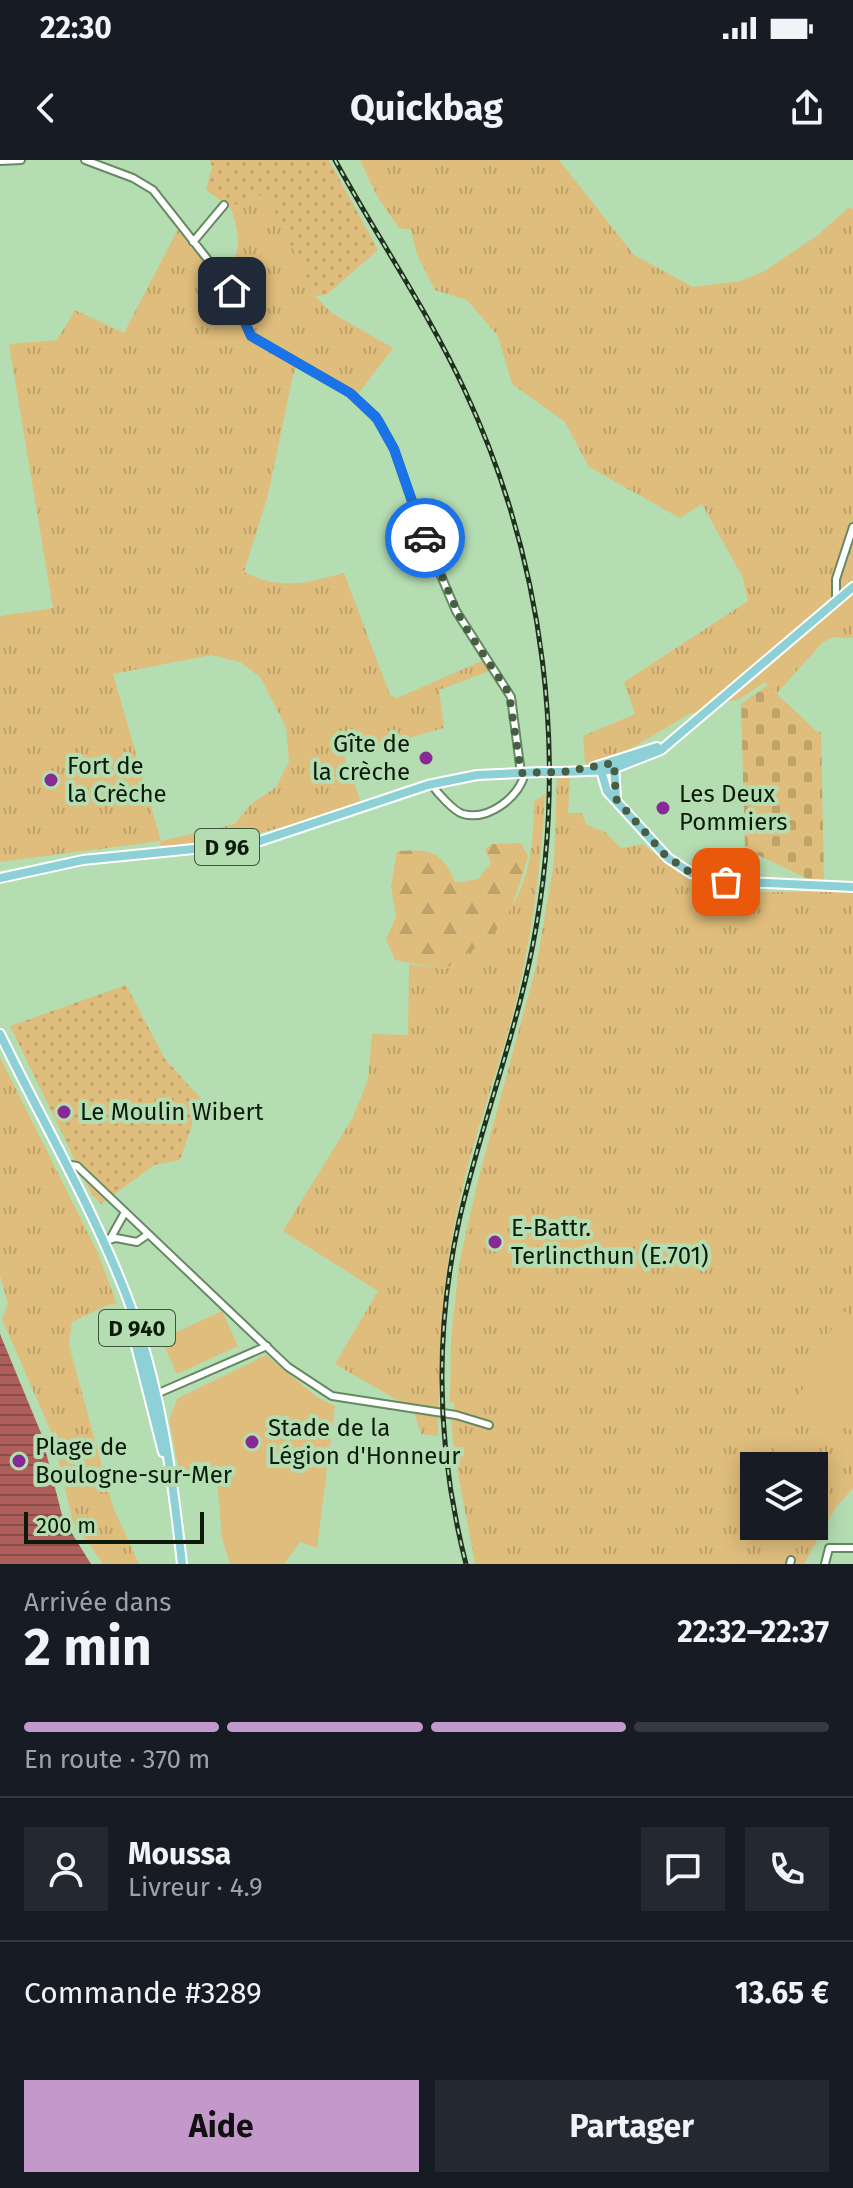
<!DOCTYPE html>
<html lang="fr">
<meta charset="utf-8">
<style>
body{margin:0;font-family:"Fira Sans",sans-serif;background:#242831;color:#f1f3f6;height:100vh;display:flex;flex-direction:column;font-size:30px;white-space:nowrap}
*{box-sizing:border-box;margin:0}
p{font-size:26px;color:#9ea1a6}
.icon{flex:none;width:44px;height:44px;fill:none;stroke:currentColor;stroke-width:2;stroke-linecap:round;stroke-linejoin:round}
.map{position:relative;height:1404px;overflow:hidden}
.panel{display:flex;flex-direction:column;background:#171b24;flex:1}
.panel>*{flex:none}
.controls{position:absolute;left:740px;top:1292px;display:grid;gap:16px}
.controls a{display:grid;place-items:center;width:88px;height:88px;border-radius:0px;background:#171b24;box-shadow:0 4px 20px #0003;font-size:40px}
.scale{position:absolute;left:24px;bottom:20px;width:180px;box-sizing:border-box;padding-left:8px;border:4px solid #0c1a0b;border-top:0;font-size:22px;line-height:28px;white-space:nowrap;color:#0c1a0b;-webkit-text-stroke:6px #b5ddb2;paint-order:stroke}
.pin{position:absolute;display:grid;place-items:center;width:68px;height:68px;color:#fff;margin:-34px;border-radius:16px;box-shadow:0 4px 12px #0006}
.courier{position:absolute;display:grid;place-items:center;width:80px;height:80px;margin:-40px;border:6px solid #1a73e8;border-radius:50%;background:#fff;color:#222;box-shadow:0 2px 10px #0007}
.headline em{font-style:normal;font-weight:700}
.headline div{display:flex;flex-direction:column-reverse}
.headline{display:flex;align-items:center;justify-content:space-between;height:136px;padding:0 24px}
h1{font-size:52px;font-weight:700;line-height:60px}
.bar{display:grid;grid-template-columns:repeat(4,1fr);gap:12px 8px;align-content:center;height:96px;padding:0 24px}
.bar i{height:10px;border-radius:6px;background:#363941}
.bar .selected{background:#c299ca}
.bar p{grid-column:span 4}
.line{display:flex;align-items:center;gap:20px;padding:0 24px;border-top:2px solid #363941}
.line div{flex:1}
.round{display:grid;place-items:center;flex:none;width:84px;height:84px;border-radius:0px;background:#242831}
.action{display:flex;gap:16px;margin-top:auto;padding:16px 24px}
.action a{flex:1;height:92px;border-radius:0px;background:#c299ca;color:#111;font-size:32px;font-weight:700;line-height:92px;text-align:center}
.action a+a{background:#242831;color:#f1f3f6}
.status{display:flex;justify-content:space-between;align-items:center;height:56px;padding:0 40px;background:#171b24;direction:ltr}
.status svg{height:22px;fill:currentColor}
header{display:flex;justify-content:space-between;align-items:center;height:104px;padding:0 24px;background:#171b24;font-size:36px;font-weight:700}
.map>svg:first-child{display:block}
.grass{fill:url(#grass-tufts);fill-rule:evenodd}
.forest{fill:url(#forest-firs)}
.cemetery{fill:url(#cemetery-stones)}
.park{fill:url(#park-dots)}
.garden{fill:#dfbd7c}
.water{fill:url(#water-rules)}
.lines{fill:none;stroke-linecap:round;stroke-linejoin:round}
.minor-casing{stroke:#658a62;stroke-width:10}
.major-casing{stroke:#fff;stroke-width:12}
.minor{stroke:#fff;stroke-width:6}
.major{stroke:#8dd0d6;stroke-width:8}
.rail-casing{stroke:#20311f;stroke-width:5}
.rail{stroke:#b5ddb2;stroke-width:2;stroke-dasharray:6;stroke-linecap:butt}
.major-bridge-casing{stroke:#fff;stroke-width:12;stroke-linecap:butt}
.major-bridge{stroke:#8dd0d6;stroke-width:8}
.done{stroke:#475e45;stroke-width:8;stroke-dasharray:0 14.4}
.route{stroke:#1a73e8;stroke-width:10}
.poi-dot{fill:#882a95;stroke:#b5ddb2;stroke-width:3}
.labels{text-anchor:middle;stroke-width:8;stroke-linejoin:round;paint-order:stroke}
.shield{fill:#b5ddb2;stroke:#3f543d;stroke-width:2}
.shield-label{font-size:22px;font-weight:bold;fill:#0c1a0b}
.poi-label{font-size:24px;fill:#0c1a0b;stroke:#b5ddb2;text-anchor:start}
</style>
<div class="status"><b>22:30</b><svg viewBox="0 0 49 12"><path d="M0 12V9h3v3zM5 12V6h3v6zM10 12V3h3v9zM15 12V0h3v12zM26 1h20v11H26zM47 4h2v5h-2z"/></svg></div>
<header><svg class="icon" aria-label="back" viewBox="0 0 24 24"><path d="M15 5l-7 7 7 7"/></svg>Quickbag<svg class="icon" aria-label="share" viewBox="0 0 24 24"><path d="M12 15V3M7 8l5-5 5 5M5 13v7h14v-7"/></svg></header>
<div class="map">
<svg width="853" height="1404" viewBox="0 0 853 1404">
<defs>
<pattern id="grass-tufts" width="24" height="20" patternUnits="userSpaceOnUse" patternTransform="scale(2)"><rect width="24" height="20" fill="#dfbd7c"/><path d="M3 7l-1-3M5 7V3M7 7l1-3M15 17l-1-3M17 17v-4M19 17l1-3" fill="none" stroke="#bea26a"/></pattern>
<pattern id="forest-firs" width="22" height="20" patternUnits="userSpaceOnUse" patternTransform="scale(2)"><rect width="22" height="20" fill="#dfbd7c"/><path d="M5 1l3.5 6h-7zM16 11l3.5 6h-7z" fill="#bea26a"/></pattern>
<pattern id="cemetery-stones" width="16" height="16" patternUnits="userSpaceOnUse" patternTransform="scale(2)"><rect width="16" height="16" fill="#dfbd7c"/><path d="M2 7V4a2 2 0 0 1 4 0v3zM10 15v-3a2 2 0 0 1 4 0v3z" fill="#bea26a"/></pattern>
<pattern id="park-dots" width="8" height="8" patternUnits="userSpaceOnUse" patternTransform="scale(2)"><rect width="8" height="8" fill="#dfbd7c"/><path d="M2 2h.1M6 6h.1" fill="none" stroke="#bea26a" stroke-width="1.8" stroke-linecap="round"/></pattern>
<pattern id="water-rules" width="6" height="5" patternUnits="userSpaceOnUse" patternTransform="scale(2)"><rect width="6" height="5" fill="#ae5e5b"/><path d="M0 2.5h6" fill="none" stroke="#8c4d49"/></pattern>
</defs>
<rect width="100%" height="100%" fill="#b5ddb2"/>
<path class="grass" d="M360 0H559L634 95 693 127 741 121 763 112 818 75 849 47 853 50V420L703 552 691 553 620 595 585 604 583 576 635 554 624 522 748 441 743 418 702 344 680 358 589 307 565 262 512 224 498 176 467 140 435 130 417 95 411 70 399 68 377 36Z
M261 35 268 37 275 49 315 136 332 153 393 188 358 234 299 202 293 215 268 335 244 412C282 431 305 423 344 413L390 535 397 538 484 500 492 510 439 530 444 568 344 596 361 642C290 668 237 681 161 686L160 681 0 702V456L53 448 9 184 57 180 75 150 124 173 177 71 185 68 225 113C244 93 239 70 230 47ZM211 495 240 502 260 517 286 567 289 601 276 627 251 644 235 664 161 681 113 514Z
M853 434V478L834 477 823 482 777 533 765 522 738 540 728 541Z
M557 616 570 617 568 653H582L586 664 606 673 621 688 643 684 694 724 741 732H853V1328L836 1347 804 1404H475L454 1292 451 1258 455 1243 450 1242 451 1180 459 1104 478 1020 536 807 554 702ZM754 1306H814V1366H754Z
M545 634C541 707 532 778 514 849 497 915 472 980 458 1047 441 1123 439 1199 438 1276L421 1274 413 1249 335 1204 378 1131 283 1071 352 959 368 920 372 874 408 875 409 804 444 809C461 793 507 756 516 739 531 711 534 673 534 642Z
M0 897 97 1091 117 1144 108 1145 72 1162 69 1185 113 1347 139 1404H103L73 1362 52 1274 2 1159 8 1143 0 1116Z"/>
<path class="forest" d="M521 683 528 696C509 764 504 771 444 809L395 800 386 779 396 757 391 727 397 691C433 689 441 691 456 723L478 719 491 703 485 689 492 684Z"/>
<path class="cemetery" d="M768 525 816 571 821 572 824 721 808 719 745 689 741 544Z"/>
<path class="park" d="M210 0H329L378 90 326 135 315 136 268 37 261 35 230 47 206 30 212 7Z
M126 825 165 899 201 939 180 1000 154 1005 101 1044 91 1033 10 866Z"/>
<path class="garden" d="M841 1150 853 1156 852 1270 796 1242Z
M222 1151 238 1186 177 1214 161 1179Z
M266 1195 317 1237 335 1246 317 1388 300 1382 284 1404H230L222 1378 216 1307 179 1311 169 1259 178 1238Z
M779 1283 833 1310 814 1347V1306H767Z
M754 1332V1366H804L791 1393 737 1367Z"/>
<path class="water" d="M0 1174 41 1273 63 1359 91 1404H0Z"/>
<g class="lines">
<defs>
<path id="minor" d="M85 0 133 18 153 30 227 124 251 176 350 233 378 260 394 289 422 371 456 451 511 537 521 613
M0 1 21 0
M193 82 224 45
M836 442V419L853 367
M431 624C437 632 453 651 463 654 489 661 519 637 525 613
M65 1004 77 1006 288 1207 332 1236 456 1255 489 1265
M110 1079 124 1054
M103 1082 116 1078 137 1082 147 1075
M154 1235 267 1186
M790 1404 791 1400
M825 1404 829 1388H853"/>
<path id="major" d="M614 604 616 638
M594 607 657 587
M600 607 607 631 668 698 691 713 721 721 853 727
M563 612 610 610 661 590 853 427
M0 718 83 700 254 683 428 625 477 615 541 612
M0 874C42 961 92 1046 127 1137 160 1223 172 1313 182 1404
M131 1166 163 1292"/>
</defs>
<use href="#minor" class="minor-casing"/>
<use href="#major" class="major-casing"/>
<use href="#minor" class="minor"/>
<use href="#major" class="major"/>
<defs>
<path id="rail" d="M335 0C377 77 428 151 465 231 545 402 569 598 533 784 515 878 480 968 459 1061 434 1175 437 1291 466 1404"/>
</defs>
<use href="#rail" class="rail-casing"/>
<use href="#rail" class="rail"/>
<defs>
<path id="major-bridge" d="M541 612H563"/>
</defs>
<use href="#major-bridge" class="major-bridge-casing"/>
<use href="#major-bridge" class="major-bridge"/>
</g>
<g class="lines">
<path class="done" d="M425 378 462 462 509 533 521 613 563 612 614 603 616 639 665 695 691 713 726 722"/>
<path class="route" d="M232 131 251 176 350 233 376 257 394 289 425 378"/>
</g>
<g class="poi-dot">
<circle cx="426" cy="598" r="8"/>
<circle cx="51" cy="620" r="8"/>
<circle cx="663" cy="648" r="8"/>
<circle cx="64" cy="952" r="8"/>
<circle cx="495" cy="1082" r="8"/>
<circle cx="252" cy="1282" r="8"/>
<circle cx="19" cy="1301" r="8"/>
</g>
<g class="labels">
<g class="shield">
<rect x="195" y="669" width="64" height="36" rx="6"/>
<rect x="99" y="1150" width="76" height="36" rx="6"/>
</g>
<g class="shield-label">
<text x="227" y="695">D 96</text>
<text x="137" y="1176">D 940</text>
</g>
<g class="poi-label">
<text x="410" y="592" text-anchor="end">Gîte de<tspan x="410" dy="28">la crèche</tspan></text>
<text x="67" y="614">Fort de<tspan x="67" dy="28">la Crèche</tspan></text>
<text x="679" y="642">Les Deux<tspan x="679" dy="28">Pommiers</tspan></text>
<text x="80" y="960">Le Moulin Wibert</text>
<text x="511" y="1076">E-Battr.<tspan x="511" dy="28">Terlincthun (E.701)</tspan></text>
<text x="268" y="1276">Stade de la<tspan x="268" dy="28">Légion d'Honneur</tspan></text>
<text x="35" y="1295">Plage de<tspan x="35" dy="28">Boulogne-sur-Mer</tspan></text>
</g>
</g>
</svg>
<div class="controls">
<a><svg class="icon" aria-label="layers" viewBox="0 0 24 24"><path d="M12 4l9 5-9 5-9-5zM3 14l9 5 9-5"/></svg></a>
</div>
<div class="scale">200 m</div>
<div class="pin" style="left:726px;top:722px;background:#ea580c"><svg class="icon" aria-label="bag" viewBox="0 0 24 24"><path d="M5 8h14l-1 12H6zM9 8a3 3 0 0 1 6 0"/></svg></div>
<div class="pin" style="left:232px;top:131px;background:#1f2937"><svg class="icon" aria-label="home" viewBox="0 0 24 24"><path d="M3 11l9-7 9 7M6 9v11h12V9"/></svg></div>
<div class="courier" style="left:425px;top:378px"><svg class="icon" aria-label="car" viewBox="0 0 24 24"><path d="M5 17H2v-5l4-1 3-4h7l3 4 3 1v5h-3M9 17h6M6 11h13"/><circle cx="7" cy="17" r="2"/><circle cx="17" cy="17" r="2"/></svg></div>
</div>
<section class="panel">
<div class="headline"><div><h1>2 min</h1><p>Arrivée dans</p></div><em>22:32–22:37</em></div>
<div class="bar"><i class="selected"></i><i class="selected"></i><i class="selected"></i><i></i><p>En route · 370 m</p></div>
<div class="line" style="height:144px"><a class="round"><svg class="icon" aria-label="person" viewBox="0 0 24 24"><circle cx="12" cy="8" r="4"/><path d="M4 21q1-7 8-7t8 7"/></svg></a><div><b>Moussa</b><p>Livreur · 4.9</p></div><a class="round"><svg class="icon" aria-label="chat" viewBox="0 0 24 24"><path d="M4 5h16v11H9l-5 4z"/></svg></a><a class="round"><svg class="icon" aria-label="phone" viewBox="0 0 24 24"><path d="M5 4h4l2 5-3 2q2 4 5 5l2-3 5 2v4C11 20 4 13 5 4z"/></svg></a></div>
<div class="line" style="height:104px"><div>Commande #3289</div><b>13.65 €</b></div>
<div class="action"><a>Aide</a><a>Partager</a></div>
</section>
